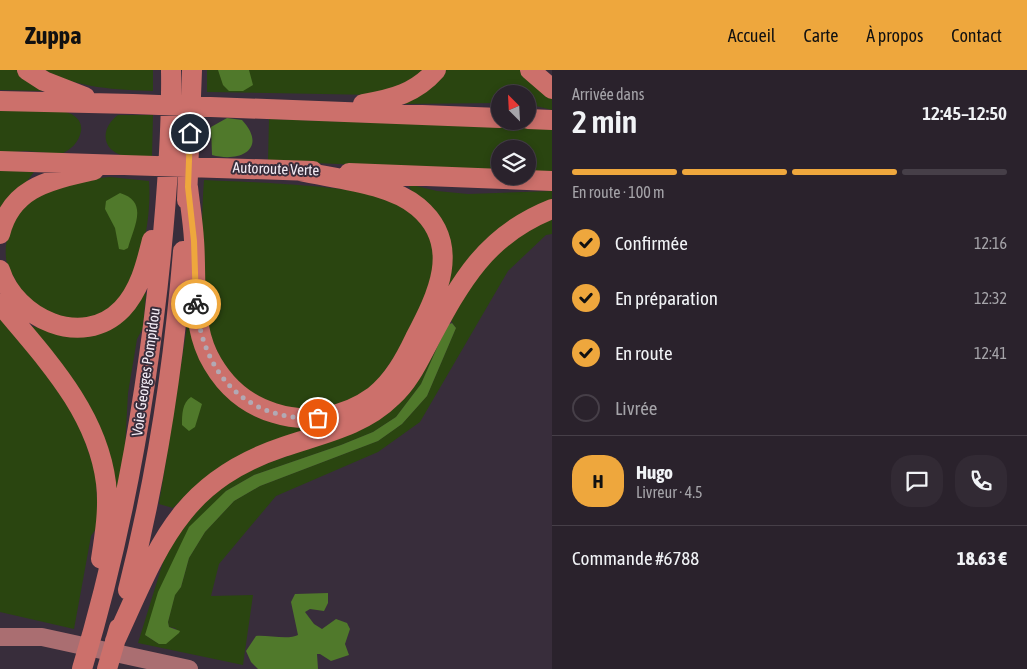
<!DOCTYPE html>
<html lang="fr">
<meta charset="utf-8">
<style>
body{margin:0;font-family:"Asap Condensed",sans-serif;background:#322a34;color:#f1f3f6;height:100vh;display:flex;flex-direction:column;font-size:19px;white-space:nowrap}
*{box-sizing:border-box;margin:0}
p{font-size:16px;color:#a5a4a9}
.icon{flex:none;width:28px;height:28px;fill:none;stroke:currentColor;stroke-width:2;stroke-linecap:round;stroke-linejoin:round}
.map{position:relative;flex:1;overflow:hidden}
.sheet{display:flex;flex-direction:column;background:#2a222c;width:475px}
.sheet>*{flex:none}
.needle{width:32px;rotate:336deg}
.fabs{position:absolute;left:491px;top:15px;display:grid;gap:10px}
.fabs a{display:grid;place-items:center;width:45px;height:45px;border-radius:50%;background:#2a222c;box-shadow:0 2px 8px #0003,0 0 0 1px #463f48;font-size:25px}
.pin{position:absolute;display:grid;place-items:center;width:42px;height:42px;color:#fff;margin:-21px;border:2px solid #fff;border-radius:50%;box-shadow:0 1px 5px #0007}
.courier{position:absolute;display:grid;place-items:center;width:50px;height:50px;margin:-25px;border:4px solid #eea73d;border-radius:50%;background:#fff;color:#222;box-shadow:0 1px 6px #0007}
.headline em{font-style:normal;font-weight:600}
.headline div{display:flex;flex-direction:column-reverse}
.headline{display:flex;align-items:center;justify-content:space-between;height:85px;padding:0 20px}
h1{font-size:32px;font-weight:600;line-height:38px}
.bar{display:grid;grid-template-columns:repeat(4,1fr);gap:8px 5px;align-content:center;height:60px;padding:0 20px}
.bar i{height:6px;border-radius:4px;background:#463f48}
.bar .selected{background:#eea73d}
.bar p{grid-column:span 4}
.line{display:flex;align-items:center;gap:12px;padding:0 20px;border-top:1px solid #463f48}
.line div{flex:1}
.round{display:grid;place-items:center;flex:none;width:52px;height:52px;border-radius:20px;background:#322a34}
ol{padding:0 20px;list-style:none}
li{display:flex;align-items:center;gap:15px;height:55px}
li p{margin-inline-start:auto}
li .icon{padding:5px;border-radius:50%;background:#eea73d;color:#111;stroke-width:4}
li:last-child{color:#a5a4a9}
li i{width:28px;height:28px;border:2px solid #463f48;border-radius:50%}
header{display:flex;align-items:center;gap:30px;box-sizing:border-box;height:70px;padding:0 25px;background:#eea73d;color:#111}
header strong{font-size:24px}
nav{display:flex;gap:28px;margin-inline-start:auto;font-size:18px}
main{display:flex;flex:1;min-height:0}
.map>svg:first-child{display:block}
.green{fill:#2a4510}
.forest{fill:#50792b}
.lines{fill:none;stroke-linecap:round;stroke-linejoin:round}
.major{stroke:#aa6e71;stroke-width:18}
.highway{stroke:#cc706b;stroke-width:20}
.done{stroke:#b2a9b4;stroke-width:5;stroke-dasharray:0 9}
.route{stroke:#eea73d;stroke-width:6}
.labels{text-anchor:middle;stroke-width:4;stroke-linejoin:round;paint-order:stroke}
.street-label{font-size:15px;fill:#f3ecf5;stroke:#382d3b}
</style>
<header>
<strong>Zuppa</strong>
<nav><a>Accueil</a><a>Carte</a><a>À propos</a><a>Contact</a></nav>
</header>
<main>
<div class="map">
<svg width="552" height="599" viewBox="0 0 552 599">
<rect width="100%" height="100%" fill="#382d3b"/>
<path class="green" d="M0 0H18L43 18 42 21 0 20Z
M45 0H153V21C118 20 76 18 45 0Z
M207 0H425L411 12 377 25 207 22Z
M444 0H521L552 25V40L528 34V24H500V33L403 34Z
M0 39C19 39 85 31 81 61 79 72 71 80 61 84L26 81 0 83Z
M118 45H153L152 87C143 87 132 88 124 86 100 80 101 57 118 45Z
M269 49 552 59V103L528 102V79H500V101L268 91Z
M0 100 34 102 0 147Z
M110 107 149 111C151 139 146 171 137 197 135 204 134 213 130 218 103 258 59 257 25 227 21 224 18 216 16 211 13 205 9 200 7 194 0 163 22 128 51 118 69 111 91 109 110 107Z
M204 110C241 112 378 115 403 135 419 148 435 167 436 189 437 218 390 303 367 321 361 325 353 328 346 331 339 334 332 338 325 340 273 350 220 311 207 261 205 250 206 237 205 226 202 187 201 149 204 110Z
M408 114 437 121 468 124 552 121V130L462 200 446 219 450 203Z
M552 146V164L546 165 508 201 420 352 378 382 276 426 219 494 211 526 253 525 243 595 138 573 168 476 181 453 228 408 336 368 447 255 421 314 396 347 373 362 341 375 254 405 226 421 145 565 159 574 179 563 175 558 169 557 168 552 175 524 181 517 189 488 205 462 234 431 260 416 378 371 402 354 427 326 456 258 450 249 468 217 508 172Z
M141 221 146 223 143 258 137 269 128 323 125 378 117 419 115 420 28 255 54 262H77Z
M0 244 73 337 96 403 98 456 91 466 74 559 0 542Z
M189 244 212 307 324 357 189 422 173 438 159 434Z"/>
<path class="forest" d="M218 0H249L253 15 243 21H229L223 15Z
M227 48 242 50C268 78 241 93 212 85L211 57Z
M120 123C149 132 134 156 128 178L124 180 119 179 115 158 105 139 106 131Z
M452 253 456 258 427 326 402 354 378 371 260 416 234 431 205 462 189 488 181 517 175 525 168 552 169 557 180 561 179 563 166 574H159L145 565 158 522 189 457 226 421 254 405 341 375 373 362 396 347 421 314 447 255Z
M191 327 202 334 195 357 189 361 182 355C182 345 182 333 191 327Z
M328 523V533L324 541 310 539 305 542 314 554 322 559 336 549 347 553 350 559 345 574 349 585 331 591 320 584H317L318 599H258L251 592 246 581 256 566C268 565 289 570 298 565L291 532 295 524Z"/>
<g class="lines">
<path class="major" d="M0 567H42L189 599"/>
<path class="highway" d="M27 0 44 11 85 27
M530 0 552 19
M0 31 133 34 500 48
M363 34C393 29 416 23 436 0
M528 49 552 50
M0 91 313 101
M349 103 552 111
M188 117C190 135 193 152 194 170 197 208 191 249 208 285 222 313 244 334 274 343 308 354 345 347 374 326 393 311 405 289 415 268 437 226 463 175 418 137 389 113 336 109 300 101
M187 130 192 0
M0 164C12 115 53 110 94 100
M0 200C15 248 82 280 122 239 140 220 146 194 152 170
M0 234C44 287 97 341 106 413 109 438 105 464 101 489
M128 520C156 409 174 295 183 181
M115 571C158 478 178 412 283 377 321 364 363 356 392 327 409 312 419 290 429 271 461 211 486 165 552 139
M82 599C123 463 147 325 161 185 167 123 172 61 171 0
M107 599 119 558"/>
</g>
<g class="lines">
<path class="done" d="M196 234C203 304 245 351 318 348"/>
<path class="route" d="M190 63 188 117 194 171 196 234"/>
</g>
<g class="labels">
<g class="street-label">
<text transform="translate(276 99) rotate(2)" y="5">Autoroute Verte</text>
<text transform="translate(146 302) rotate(-82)" y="5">Voie Georges Pompidou</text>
</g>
</g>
</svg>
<div class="fabs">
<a><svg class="needle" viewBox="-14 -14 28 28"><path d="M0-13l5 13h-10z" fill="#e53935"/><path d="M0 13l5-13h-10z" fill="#a5a4a9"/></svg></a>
<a><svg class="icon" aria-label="layers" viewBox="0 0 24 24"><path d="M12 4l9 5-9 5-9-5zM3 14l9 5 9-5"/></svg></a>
</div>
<div class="pin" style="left:318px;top:348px;background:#ea580c"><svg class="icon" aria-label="bag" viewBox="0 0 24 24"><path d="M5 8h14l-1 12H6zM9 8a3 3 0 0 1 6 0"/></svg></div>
<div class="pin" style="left:190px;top:63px;background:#1f2937"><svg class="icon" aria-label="home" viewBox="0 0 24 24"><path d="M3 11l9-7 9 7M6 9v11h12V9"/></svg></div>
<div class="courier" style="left:196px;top:234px"><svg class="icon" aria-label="bike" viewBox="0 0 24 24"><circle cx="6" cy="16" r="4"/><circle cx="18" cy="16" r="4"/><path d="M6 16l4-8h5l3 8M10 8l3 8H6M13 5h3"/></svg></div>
</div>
<section class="sheet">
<div class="headline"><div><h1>2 min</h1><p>Arrivée dans</p></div><em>12:45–12:50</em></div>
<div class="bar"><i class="selected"></i><i class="selected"></i><i class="selected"></i><i></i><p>En route · 100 m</p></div>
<ol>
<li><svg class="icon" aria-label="check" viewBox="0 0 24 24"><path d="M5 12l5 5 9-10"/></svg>Confirmée<p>12:16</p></li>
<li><svg class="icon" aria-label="check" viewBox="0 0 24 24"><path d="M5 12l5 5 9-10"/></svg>En préparation<p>12:32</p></li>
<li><svg class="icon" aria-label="check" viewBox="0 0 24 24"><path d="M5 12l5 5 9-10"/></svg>En route<p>12:41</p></li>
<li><i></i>Livrée</li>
</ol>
<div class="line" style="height:90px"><b class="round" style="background:#eea73d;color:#111">H</b><div><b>Hugo</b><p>Livreur · 4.5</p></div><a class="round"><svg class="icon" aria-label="chat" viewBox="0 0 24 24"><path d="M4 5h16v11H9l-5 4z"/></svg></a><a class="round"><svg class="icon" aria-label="phone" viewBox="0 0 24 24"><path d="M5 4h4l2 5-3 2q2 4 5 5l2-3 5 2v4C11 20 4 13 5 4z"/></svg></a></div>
<div class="line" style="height:65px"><div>Commande #6788</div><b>18.63 €</b></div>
</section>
</main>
